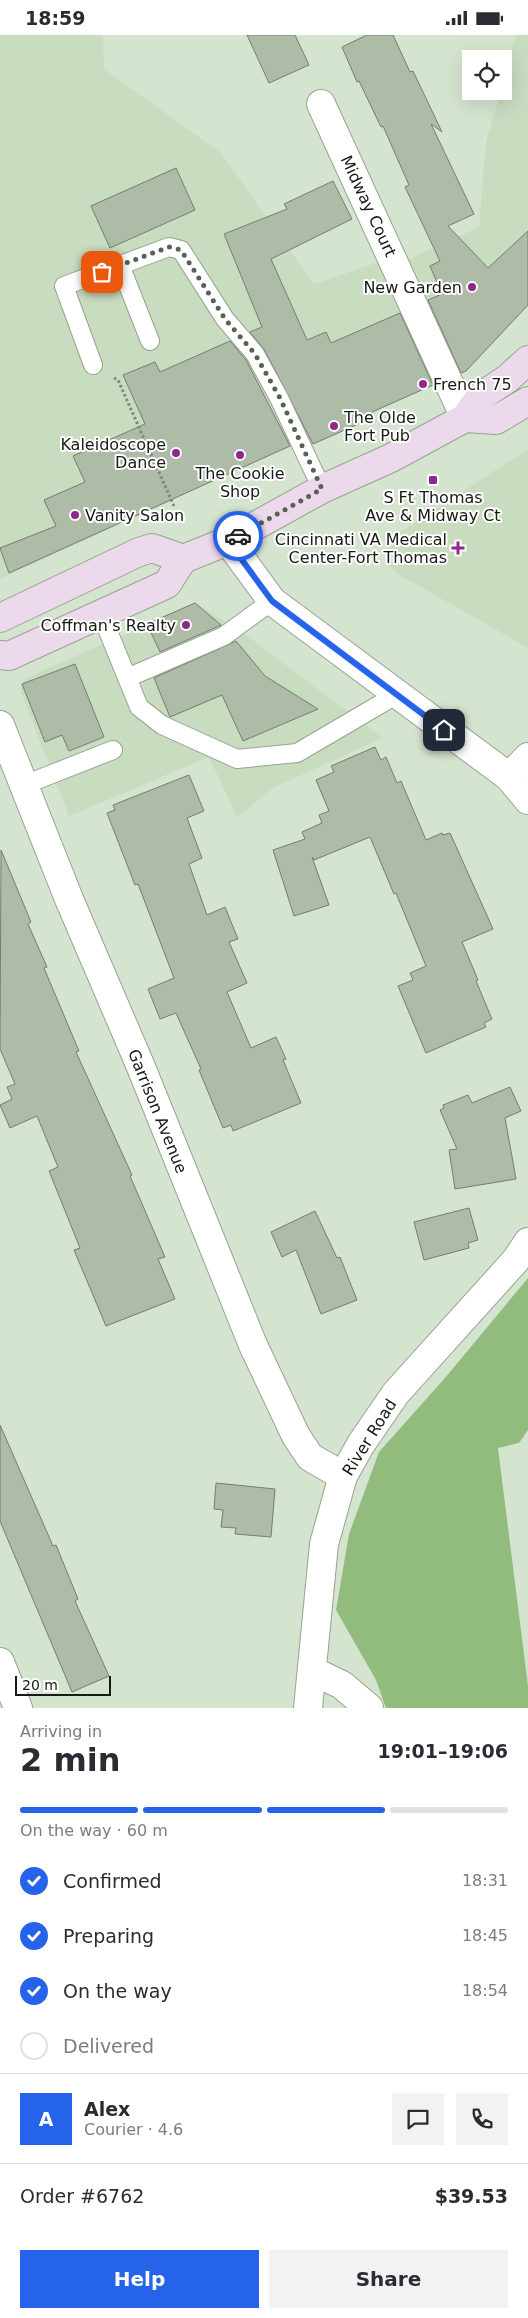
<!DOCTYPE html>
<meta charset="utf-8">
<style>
body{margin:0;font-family:"DejaVu Sans",sans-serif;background:#f2f2f3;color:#2b2b33;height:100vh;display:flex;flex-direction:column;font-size:19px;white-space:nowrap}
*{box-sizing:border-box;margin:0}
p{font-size:16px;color:#7c7c81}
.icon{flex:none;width:28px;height:28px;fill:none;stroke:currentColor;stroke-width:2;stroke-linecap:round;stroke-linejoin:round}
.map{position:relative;height:1673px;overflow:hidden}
.sheet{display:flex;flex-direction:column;background:#fff;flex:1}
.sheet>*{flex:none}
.controls{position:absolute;left:462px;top:15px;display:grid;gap:10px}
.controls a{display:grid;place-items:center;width:50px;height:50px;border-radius:0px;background:#fff;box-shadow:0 5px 20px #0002;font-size:25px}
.scale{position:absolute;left:15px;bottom:12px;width:96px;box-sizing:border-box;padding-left:5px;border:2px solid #151a12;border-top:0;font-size:14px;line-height:18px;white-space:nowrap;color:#151a12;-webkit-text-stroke:4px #fff;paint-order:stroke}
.pin{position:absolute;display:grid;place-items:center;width:42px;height:42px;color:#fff;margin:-21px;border-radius:10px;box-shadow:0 2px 8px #0006}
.courier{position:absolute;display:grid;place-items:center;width:50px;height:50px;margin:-25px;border:4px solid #2563eb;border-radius:50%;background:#fff;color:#222;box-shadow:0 1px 6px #0007}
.summary em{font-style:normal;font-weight:700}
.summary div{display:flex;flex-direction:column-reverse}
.summary{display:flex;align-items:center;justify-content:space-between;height:85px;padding:0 20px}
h1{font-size:32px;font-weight:700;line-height:38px}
.bar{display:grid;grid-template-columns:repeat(4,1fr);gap:8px 5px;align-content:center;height:60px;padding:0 20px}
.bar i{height:6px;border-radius:4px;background:#e1e1e2}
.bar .selected{background:#2563eb}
.bar p{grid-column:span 4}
.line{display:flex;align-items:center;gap:12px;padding:0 20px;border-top:1px solid #e1e1e2}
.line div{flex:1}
.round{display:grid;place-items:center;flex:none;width:52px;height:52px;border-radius:0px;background:#f2f2f3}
ol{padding:0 20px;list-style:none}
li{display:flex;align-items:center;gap:15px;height:55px}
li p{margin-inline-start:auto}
li .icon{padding:5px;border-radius:50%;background:#2563eb;color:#fff;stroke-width:4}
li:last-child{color:#7c7c81}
li i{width:28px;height:28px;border:2px solid #e1e1e2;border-radius:50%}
.cta{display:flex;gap:10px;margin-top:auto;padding:10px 20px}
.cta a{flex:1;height:58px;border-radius:0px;background:#2563eb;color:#fff;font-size:20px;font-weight:700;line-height:58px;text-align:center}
.cta a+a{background:#f2f2f3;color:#2b2b33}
.status{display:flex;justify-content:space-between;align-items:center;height:35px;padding:0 25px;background:#fff;direction:ltr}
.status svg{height:14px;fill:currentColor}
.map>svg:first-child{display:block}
.built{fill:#c8dcc0}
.green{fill:#92bb7e}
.building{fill:#adbba7;stroke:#727f6c}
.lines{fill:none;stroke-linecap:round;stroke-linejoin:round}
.service-casing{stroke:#96a490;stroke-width:20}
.minor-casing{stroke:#96a490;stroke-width:30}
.tertiary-casing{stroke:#96a490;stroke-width:30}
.secondary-casing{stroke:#96a490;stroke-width:30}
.path{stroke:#7e897a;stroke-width:3;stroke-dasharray:2.5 2.5;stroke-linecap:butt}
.service{stroke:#fff;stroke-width:18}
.minor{stroke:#fff;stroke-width:28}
.tertiary{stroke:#fff;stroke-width:28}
.secondary{stroke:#edd9ec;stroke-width:28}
.done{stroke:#586154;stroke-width:5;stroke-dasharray:0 9}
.route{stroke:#2563eb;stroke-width:6}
.poi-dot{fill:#8f288e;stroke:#fff;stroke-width:2}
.labels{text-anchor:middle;stroke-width:4;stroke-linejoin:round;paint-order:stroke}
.street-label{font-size:16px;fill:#151a12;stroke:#fff}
.poi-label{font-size:16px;fill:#151a12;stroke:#fff;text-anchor:end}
</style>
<div class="status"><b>18:59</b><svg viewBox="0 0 49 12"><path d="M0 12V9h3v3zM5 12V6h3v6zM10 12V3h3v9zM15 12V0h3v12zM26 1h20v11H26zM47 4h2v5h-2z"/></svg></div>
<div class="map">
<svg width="528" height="1673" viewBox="0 0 528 1673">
<rect width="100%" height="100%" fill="#d5e4cf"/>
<path class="built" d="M0 0H103L104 34 221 118 314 249 382 226 436 349 379 374 365 386 313 409 289 412 176 461 167 468 0 544Z
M516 0H528V270L472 329 456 337 405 226 479 192 486 107 501 56H504V45Z
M528 414V613L396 538 388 529 387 518 391 507 399 498Z
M195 568 241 596 383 703 275 752 237 782 209 722 69 781 21 657V650L24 644Z"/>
<path class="green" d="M528 1243V1395L519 1408 498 1413 528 1651V1673H386L376 1645 336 1575 349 1499 379 1417 445 1343Z"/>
<path class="building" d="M247 0H295L309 30 269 48Z
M367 0H393L410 37 413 36 442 97 431 89 474 179 448 191 488 233 528 196V270L466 336 461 338 428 265 442 259 430 231 440 226 405 152 409 150 383 91 381 92 359 46 357 47 342 12Z
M176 133 195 175 110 213 91 171Z
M333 146 352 184 271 224 307 305 326 297 331 308 400 278 433 350 363 381 365 386 313 409 264 314 250 297 262 292 224 199 287 174 284 169Z
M230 306 246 325 290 411 9 538 0 513 56 491 44 465 85 447 73 421 145 389 123 340 155 327 160 337Z
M195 568 221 590 160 617 147 589Z
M236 606 265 641 318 674 243 706 222 660 170 682 154 643Z
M75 629 104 702 69 716 62 700 45 707 22 649Z
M375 712 381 725 386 722 397 748 401 746 426 805 442 798 443 800 450 798 493 894 462 907 478 945 476 946 492 984 484 988 486 992 426 1018 398 951 413 945 410 938 426 931 396 858 394 859 370 802 314 825 312 822 329 870 294 881 273 815 305 804 302 797 322 788 319 780 329 776 316 745 334 737 331 731Z
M189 740 204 776 187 783 202 823 189 829 207 880 225 872 238 904 229 907 247 948 227 957 251 1013 276 1002 286 1024 283 1025 301 1068 233 1096 231 1090 223 1093 199 1035 201 1034 176 978 160 984 148 954 174 943 138 849 135 850 107 778 115 775 113 770Z
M1 815 31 887 28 889 47 932 44 933 79 1016 76 1017 132 1140 130 1141 165 1222 158 1224 175 1264 106 1291 74 1215 80 1213 49 1136 58 1132 37 1081 10 1093 0 1070 12 1064 7 1052 15 1049 0 1014Z
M510 1052 521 1076 505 1083 516 1144 455 1154 449 1115 457 1114 440 1075 444 1073 443 1070 468 1060 472 1068Z
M469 1173 478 1205 468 1208 469 1213 424 1225 414 1187Z
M315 1176 337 1223 340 1222 357 1265 321 1279 296 1215 282 1222 271 1197Z
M0 1390 53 1511 56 1510 78 1564 75 1566 109 1641 72 1657 0 1486Z
M216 1448 275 1454 271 1502 235 1499 236 1493 221 1492 223 1475 214 1474Z"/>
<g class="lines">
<defs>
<path id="service" d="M120 230 150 306
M93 330 64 251 169 212 181 215 225 284 255 319 279 363 322 454
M101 579 139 672 162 690 237 724 297 718 396 660
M127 643 224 601 272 566
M24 750 113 715"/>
<path id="minor" d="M321 69 465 383
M0 690 69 864 141 1032 253 1310 296 1401 310 1422 343 1441
M509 742 528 722
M0 1627 18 1673
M313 1636 342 1650 369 1673"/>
<path id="tertiary" d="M228 506 272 566 509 742 528 765
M308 1673 324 1509 343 1441 361 1409 396 1358 516 1225 528 1207"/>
<path id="secondary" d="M465 383 496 385 528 366
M0 583 139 517 152 513 183 524
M0 620 9 621 167 549 183 524 228 506 322 454 391 423 465 383 480 362 507 344 528 325"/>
</defs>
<use href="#service" class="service-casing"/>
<use href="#minor" class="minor-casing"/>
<use href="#tertiary" class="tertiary-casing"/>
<use href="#secondary" class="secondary-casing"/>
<path class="path" d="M114 343 118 345 174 471"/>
<use href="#service" class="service"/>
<use href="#minor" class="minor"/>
<use href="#tertiary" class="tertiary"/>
<use href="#secondary" class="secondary"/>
</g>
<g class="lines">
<path class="done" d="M102 237 169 212 181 215 225 284 255 319 280 363 322 454 238 501"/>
<path class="route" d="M238 501 228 506 272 566 444 695"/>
</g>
<g class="poi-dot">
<circle cx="472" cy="252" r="5"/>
<circle cx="423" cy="349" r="5"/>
<circle cx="334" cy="391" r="5"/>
<circle cx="176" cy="418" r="5"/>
<circle cx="240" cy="420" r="5"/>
<rect x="428" y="440" width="10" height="10" rx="2.5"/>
<circle cx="75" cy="480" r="5"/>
<path d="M455.5 505.5h5v5h5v5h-5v5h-5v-5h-5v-5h5z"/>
<circle cx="186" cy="590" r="5"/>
</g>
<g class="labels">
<g class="street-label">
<text transform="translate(369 171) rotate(65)" y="6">Midway Court</text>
<text transform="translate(158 1076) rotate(68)" y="6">Garrison Avenue</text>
<text transform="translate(369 1402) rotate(-58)" y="6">River Road</text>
</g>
<g class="poi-label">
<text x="462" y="258">New Garden</text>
<text x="433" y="355" text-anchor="start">French 75</text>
<text x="344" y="388" text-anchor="start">The Olde<tspan x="344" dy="18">Fort Pub</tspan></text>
<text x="166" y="415">Kaleidoscope<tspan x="166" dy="18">Dance</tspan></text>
<text x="240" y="444" text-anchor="middle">The Cookie<tspan x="240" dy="18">Shop</tspan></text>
<text x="433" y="468" text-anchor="middle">S Ft Thomas<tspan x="433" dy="18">Ave &amp; Midway Ct</tspan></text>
<text x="85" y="486" text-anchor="start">Vanity Salon</text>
<text x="447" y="510">Cincinnati VA Medical<tspan x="447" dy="18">Center-Fort Thomas</tspan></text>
<text x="176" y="596">Coffman's Realty</text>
</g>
</g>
</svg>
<div class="controls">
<a><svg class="icon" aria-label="locate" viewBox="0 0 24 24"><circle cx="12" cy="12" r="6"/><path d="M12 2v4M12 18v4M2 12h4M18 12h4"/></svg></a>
</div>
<div class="scale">20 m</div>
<div class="pin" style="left:102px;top:237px;background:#ea580c"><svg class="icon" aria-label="bag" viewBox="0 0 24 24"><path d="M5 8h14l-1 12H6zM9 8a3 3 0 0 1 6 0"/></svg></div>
<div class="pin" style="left:444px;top:695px;background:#1f2937"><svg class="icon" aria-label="home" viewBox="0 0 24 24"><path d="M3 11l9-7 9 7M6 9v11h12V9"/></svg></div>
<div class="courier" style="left:238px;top:501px"><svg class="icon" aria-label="car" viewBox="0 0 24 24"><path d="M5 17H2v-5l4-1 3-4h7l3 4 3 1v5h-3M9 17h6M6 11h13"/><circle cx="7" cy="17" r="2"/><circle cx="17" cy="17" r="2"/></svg></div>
</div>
<section class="sheet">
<div class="summary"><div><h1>2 min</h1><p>Arriving in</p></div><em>19:01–19:06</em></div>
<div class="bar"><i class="selected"></i><i class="selected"></i><i class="selected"></i><i></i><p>On the way · 60 m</p></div>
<ol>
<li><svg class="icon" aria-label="check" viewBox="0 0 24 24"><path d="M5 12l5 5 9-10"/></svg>Confirmed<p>18:31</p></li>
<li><svg class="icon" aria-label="check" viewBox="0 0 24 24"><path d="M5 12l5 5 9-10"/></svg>Preparing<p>18:45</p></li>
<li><svg class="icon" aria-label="check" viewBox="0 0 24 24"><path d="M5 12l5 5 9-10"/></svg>On the way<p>18:54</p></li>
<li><i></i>Delivered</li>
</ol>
<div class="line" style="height:90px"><b class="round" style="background:#2563eb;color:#fff">A</b><div><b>Alex</b><p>Courier · 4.6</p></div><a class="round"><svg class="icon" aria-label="chat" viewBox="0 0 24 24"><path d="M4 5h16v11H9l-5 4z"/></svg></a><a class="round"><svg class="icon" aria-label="phone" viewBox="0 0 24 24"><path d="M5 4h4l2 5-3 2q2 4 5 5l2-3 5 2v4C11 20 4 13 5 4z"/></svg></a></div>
<div class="line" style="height:65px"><div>Order #6762</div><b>$39.53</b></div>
<div class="cta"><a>Help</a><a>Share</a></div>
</section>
